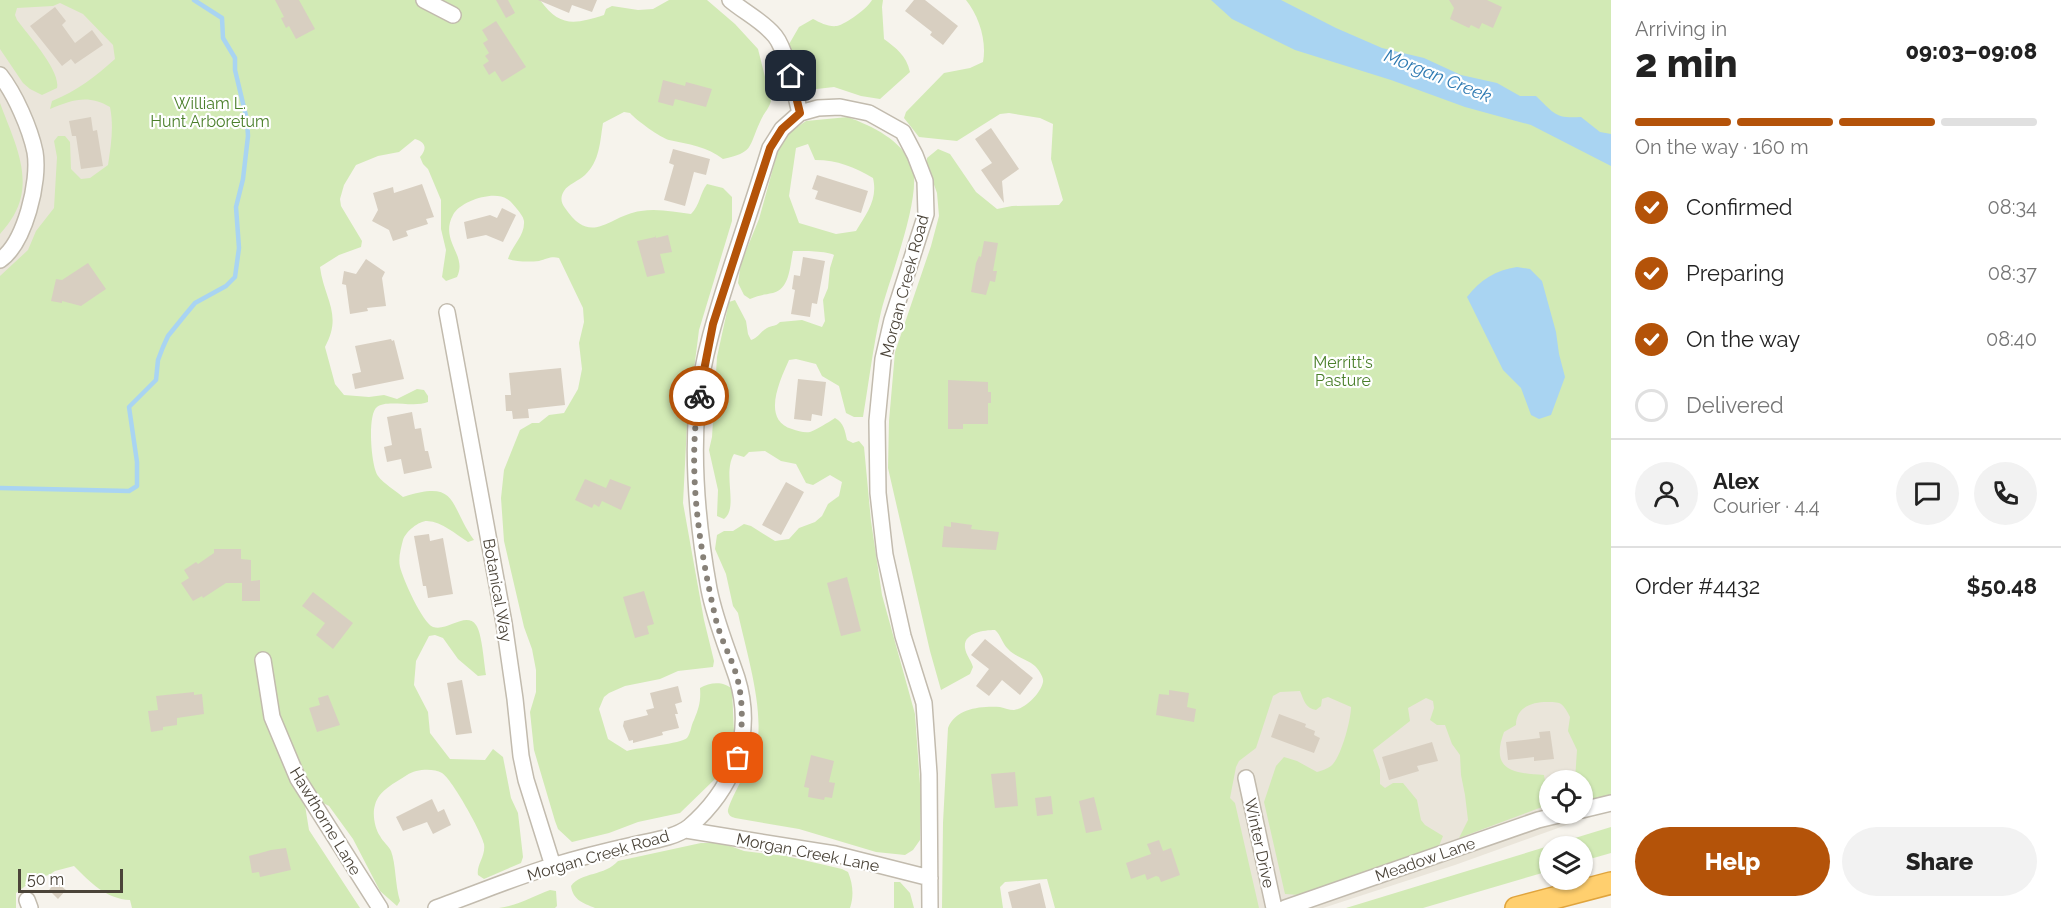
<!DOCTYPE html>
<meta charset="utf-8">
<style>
body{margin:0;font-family:Raleway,sans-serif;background:#f2f2f2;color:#222;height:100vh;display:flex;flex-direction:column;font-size:22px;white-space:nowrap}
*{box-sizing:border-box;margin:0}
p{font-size:20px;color:#767676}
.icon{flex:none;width:33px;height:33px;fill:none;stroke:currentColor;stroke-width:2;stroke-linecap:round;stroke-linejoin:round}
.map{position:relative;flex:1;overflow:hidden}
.drawer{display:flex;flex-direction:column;background:#fff;width:450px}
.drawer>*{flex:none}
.fabs{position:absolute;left:1539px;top:770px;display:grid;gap:12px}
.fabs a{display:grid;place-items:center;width:54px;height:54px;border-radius:50%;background:#fff;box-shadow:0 2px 4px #0004;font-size:30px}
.scale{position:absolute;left:18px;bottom:15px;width:105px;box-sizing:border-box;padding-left:6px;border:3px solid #4b4439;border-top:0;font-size:16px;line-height:21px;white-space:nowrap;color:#4b4439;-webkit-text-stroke:4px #fff;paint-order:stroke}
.pin{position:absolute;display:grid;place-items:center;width:51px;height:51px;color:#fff;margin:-26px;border-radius:12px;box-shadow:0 3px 9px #0006}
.courier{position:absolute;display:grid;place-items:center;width:60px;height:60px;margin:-30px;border:4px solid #b45309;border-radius:50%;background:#fff;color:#222;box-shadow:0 2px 8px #0007}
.summary em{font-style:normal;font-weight:800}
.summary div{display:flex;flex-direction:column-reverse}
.summary{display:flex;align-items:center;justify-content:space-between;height:102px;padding:0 24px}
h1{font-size:39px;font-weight:800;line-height:45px}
.bar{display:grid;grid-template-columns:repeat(4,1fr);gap:9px 6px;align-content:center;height:72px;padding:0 24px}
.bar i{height:8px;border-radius:4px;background:#e0e0e0}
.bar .current{background:#b45309}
.bar p{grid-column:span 4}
.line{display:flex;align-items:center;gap:15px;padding:0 24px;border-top:2px solid #e0e0e0}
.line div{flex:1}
.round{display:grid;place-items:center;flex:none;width:63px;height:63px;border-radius:32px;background:#f2f2f2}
ol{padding:0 24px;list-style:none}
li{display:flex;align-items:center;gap:18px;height:66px}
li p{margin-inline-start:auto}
li .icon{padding:6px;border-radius:50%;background:#b45309;color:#fff;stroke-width:4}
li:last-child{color:#767676}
li i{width:33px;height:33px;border:3px solid #e0e0e0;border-radius:50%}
.action{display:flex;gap:12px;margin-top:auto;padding:12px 24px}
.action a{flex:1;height:69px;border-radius:36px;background:#b45309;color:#fff;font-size:24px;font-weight:800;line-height:69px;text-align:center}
.action a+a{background:#f2f2f2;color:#222}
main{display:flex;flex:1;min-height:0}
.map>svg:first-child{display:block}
.residential{fill:#eae5da;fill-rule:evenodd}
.green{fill:#d2eab5;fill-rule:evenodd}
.water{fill:#a9d4f2}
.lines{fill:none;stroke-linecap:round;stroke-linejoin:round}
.stream{stroke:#a9d4f2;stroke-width:4.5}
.building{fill:#d8cfc1}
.minor-casing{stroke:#c2bbae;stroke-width:18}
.highway-casing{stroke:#e0a43c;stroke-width:24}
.minor{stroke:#fff;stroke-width:15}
.highway{stroke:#ffcf6e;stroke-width:21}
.done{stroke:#878178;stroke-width:6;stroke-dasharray:0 10.8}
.route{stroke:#b45309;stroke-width:8}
.labels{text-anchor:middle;stroke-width:4.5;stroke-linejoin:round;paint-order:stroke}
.park-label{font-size:16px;fill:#4a7f2a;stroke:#fff}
.street-label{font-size:16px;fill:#4b4439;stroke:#fff}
.water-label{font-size:18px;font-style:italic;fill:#2e7ab2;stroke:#fff}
</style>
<main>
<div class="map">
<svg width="1611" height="908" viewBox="0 0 1611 908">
<rect width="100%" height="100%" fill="#f6f3ec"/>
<path class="residential" d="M0 0H101L156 65 0 428Z
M1076 622 1611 703V809L1455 865 1323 908H1079ZM1550 780H1582V813H1550Z"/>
<path class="green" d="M0 0H540C560 28 575 24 604 15L606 9 612 6 638 10 653 9 669 0H707L735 24 758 49 771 101C769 109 763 114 760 122 748 148 754 152 723 159 708 147 688 144 669 140 661 138 636 120 630 113L624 112 603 123C600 141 600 161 585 175 579 181 568 184 564 191 560 197 561 203 565 208 592 248 609 215 641 211 657 208 675 212 691 214 700 205 700 193 707 184L723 188 732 197V221L699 330 687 425 683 503 704 620 714 661 713 667 678 671 660 679 625 686 609 693 604 697 599 709 608 739 627 751C639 747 681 744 687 738 691 733 691 725 694 720 699 708 701 701 700 688 710 682 724 681 732 689L734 733 726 760 715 779 680 813 638 822 609 833 572 842 558 829 555 821 534 750 530 712 536 692V670L532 649 524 627 504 541 501 498 504 470 520 430 532 423H539L549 415 564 413 578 389 582 369 579 343 584 322 583 308 559 258C551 256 547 259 539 261 530 262 517 262 508 259 512 245 525 236 524 221 523 216 520 213 517 209 514 206 511 201 507 199 494 190 460 201 453 215 439 241 468 255 457 277L446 281 442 277 446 250 441 229V200L428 169 423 164 420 157C428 148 425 142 415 139L399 152 378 156 356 165 344 185 340 199 341 206 362 241 361 247 339 255 320 267C324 299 343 314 325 347L335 384 344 395 369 397 384 395 397 399 417 389 424 390 428 396V402C414 408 387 399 377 407 367 414 371 467 378 476 384 484 395 490 403 497 459 479 448 504 474 540L468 542C455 534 443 522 427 521 419 521 406 531 403 540 401 548 398 558 400 567 403 579 422 622 433 627 447 632 466 611 476 625 482 633 484 663 486 675L478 676 458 659 443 638 435 635 429 636 416 661 414 685 428 712 430 733 450 759 485 760 493 749 503 757 511 798 518 813 523 857 521 863 484 879 478 875C476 865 486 856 484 844 482 833 452 779 442 773 433 768 416 769 407 775 395 783 379 790 375 805 372 814 375 829 380 836 383 842 389 846 391 851 396 864 395 885 400 901L397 906 380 891 353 839 329 806 303 793 309 830 360 908H132L130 900C106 899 90 882 74 866L55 871 49 875 36 878 16 893V908H0V276L28 250 36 231 54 208 57 157 54 141 58 136H65L70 142 71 169 81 179 90 178 108 165C111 145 114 127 110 107 88 94 72 100 50 109L52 101C77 91 95 77 115 59L113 45 83 14 60 3 53 6 17 8 15 15 17 20C28 35 61 71 57 88L42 95 30 89 23 83 0 49Z
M872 0H883L882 7 884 39C897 49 906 55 910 72L880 99 861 96 834 87 808 90 801 87 788 46 799 27 813 19C821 23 828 27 837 26 846 24 868 8 872 0Z
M966 0H1611V798L1604 800 1583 796 1582 780H1575L1577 750 1568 731 1570 717C1568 713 1565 707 1561 704 1558 702 1551 702 1547 702 1532 702 1516 707 1516 725L1504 732C1490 770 1512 773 1544 775L1547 794 1542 807 1459 838 1468 820 1465 795 1461 775 1460 755 1452 744 1445 725H1437L1430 720 1434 708 1433 701 1426 698 1408 708 1410 721 1373 750 1380 770V784L1385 788 1393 783H1403L1417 800 1421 820 1425 825 1443 836 1439 846 1299 895 1285 894 1264 802 1276 766 1284 757 1297 761 1317 772C1321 771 1327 769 1331 766 1341 758 1351 720 1351 707L1328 697 1322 699 1321 706 1316 710C1305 708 1304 700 1300 691L1280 692 1273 696 1256 748 1239 761 1236 767 1230 798 1235 803 1259 908H1055L1047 879 1005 882 1000 887 1003 908H942L943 823 948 728C956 708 981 706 1000 707 1005 708 1009 710 1014 710 1025 709 1041 693 1043 682 1044 677 1038 669 1035 666 1027 659 1015 657 1008 649 1002 643 1001 635 995 630 983 630 963 633 965 648 966 655 971 660 973 667L970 674 941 690 930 651 888 468 889 421 895 352 931 246 939 216 937 193 927 165V158L938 149 950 154 976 192 997 209 1012 206 1059 205 1063 200 1051 159 1053 124 1040 118 1009 113 1000 114 957 141 919 137 904 118 906 112 944 73 970 68 983 62C987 41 979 16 966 0Z
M0 103C13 139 35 178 14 215 10 222 5 228 0 234Z
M848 117C873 127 901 139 912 166 923 195 889 279 881 312 873 346 869 382 863 417H854L846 413 839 386 822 376 816 364 796 359 789 360C780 380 761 420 792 429 798 431 804 433 810 432 818 429 827 423 835 418 844 423 845 431 847 440L853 443 859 441 864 447 871 521 882 595 915 714 921 798 920 840 913 850 905 855 876 852 799 829 735 818C732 817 729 816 728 812 726 806 754 759 757 745 764 707 746 651 738 613L733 606 726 574 715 549 717 535 724 531H733L744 524 751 526 775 541 789 539 799 528 815 522 822 516 828 504 839 496 842 482 830 475 813 485 806 483 796 464 781 461 765 451 749 452 744 457 734 454C722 474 739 508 724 519L717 516 718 490 709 450 712 437 717 357 729 302 735 300 746 321 748 334 751 340C758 338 761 331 767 328 773 325 775 327 780 322L802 320 822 327 825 321 823 300 828 288 830 268 834 255C828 251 803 251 793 251 790 265 790 289 773 293 763 295 759 295 750 299L744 295 738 283 741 263 759 219 780 143 790 132 806 121ZM808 144 815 160C838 160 854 167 873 178 878 199 867 213 856 231L836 234 799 223 789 196 796 148Z
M1611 827V853L1583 861 1582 846H1550L1549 871 1423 908H1346Z
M701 843H722L744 851 786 856 842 869 848 872C853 884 854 896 850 908H595C583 903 573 900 571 886 581 872 605 876 618 861Z
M894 882H900L910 893 914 908H894Z
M550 890 556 891 557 906 555 908H499C517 906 533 896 550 890Z"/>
<path class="water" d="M1211 0H1281L1336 28 1382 48 1424 58 1461 75 1497 83 1520 96H1536C1554 113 1555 119 1581 117L1600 132 1611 134V166L1531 125 1465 107 1391 80 1295 50 1232 19Z
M1517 267 1530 269 1542 281 1556 332 1559 354 1565 377 1551 415 1539 419 1531 415 1521 388 1503 370 1467 297C1480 280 1496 270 1517 267Z"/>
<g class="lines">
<path class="stream" d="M0 488 129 491 137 486V462L129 407 156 380 158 360 163 347 168 336 185 315 195 303 226 286 235 277 239 248 236 207 243 179 248 136 247 120 235 70V58L223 38 222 18 194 0"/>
</g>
<path class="building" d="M275 0H299L315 29 296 39 289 26 286 28 281 18 284 17Z
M496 0H508L515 13 506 18Z
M538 0H597L592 12 572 5 569 13Z
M914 0H925L958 26 943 45 930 35 932 32 905 11Z
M1449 0H1487L1502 7 1493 28 1482 23 1479 29 1471 25 1469 28 1450 19 1454 8Z
M55 7 66 21 62 25 75 43 92 30 103 45 75 64 71 59 62 66 30 26Z
M496 21 526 67 502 82 495 71 489 75 483 65 489 61 485 56 489 53 483 43 488 40 482 30Z
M663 80 685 86 686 82 712 89 706 107 675 99 673 106 658 102Z
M91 117 93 131 97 130 103 166 81 169 76 136H72L69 121Z
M991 128 1019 169 1002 181 1004 203 981 170 992 163 975 139Z
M673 149 710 159 706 175 694 172 685 206 664 200 674 165 669 163Z
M817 175 868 191 861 213 815 199 818 191 812 189Z
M422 184 434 217 426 219 428 224 406 231 408 236 393 241 389 230 372 221 378 210 373 193 393 187 394 193Z
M502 208 516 215 503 242 486 235 467 239 464 222 490 215 497 218Z
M655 235 656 238 668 235 672 252 660 254 665 273 647 277 637 241 655 237Z
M984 241 998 243 993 271H997L995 282 990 281 986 295 971 292 976 263 979 256 981 257Z
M803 257 825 261 817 304 812 303 810 317 791 314 795 290 792 289 794 275 800 276Z
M366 259 385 272 382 278 386 306 367 308 368 311 350 314 346 285 342 284 344 271 356 274Z
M88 263 106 289 81 306 62 301V303L51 301 56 279 62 280Z
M391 339 392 341 394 340 404 379 355 389 352 374 361 372 355 346Z
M561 368 565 405 528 409 529 418 513 419 512 411H506L505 395H511L509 373Z
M798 379 826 382 822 416 812 414 811 421 794 419Z
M948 380 988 382V392H991V403H988V424H963V429H948Z
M412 412 415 429 421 428 425 451H428L432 468 404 474 401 459 387 462 384 447 392 445 387 417Z
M585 479 606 488 610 479 631 487 621 510 602 501 599 507 594 504 592 508 575 500Z
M786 482 804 492 781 535 762 525Z
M951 522 972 525 971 529 999 532 996 550 942 547 944 526 951 527Z
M429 534 430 541 443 538 453 594 428 598 426 586H423L414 536Z
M214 549H241V559L251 560V581L260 580V601H242V583H226L203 598 202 596 193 601 181 583 189 578 184 570 196 562 198 564 214 553Z
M847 577 861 631 841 636 827 583Z
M644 591 654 624 647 626 649 634 635 638 623 597Z
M313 592 353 623 333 649 316 635 325 623 302 606Z
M985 639 1033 678 1020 695 1002 680 989 696 976 686 989 669 971 655Z
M462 680 472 733 456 735 447 683Z
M678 686 682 702 675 704 678 714H675L679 728 662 732 663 735 633 743V740L629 741 623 726 624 721 648 715 646 710 654 708 650 693Z
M1169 690 1189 693 1187 707 1196 709 1194 722 1156 715 1159 694 1169 695Z
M194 692V695L202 694 204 714 177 718V725L163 727V730L151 732 148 711 158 710 156 696Z
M328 695 340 725 317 732 309 708 320 705 318 698Z
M1279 714 1306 724 1305 727 1315 731 1314 735 1320 738 1314 753 1271 737Z
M1550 731 1554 759 1534 761V757L1508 760 1506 742 1540 738 1539 732Z
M1432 742 1438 761 1417 766 1419 771 1389 780 1382 757Z
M811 755 834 761 829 782 835 783 832 798 825 797 824 800 808 797 809 788 804 787Z
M1015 772 1018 806 995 808 991 774Z
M1051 796 1053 814 1037 816 1035 798Z
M1094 797 1102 830 1086 833 1079 801Z
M432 799 438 812 444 809 451 825 433 834 427 822 403 831 396 817Z
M1159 840 1163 851 1171 848 1180 875 1161 882 1159 877 1156 876 1147 880 1145 874 1131 879 1126 863 1151 854 1147 844Z
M286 848 291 870 260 877 259 872 252 873 249 856 271 850Z
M56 882 66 890 58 899 49 890Z
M1040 883 1046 908H1012L1008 892Z"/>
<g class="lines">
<defs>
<path id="minor" d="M424 0 453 15
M730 0C744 12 763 21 775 36 787 51 795 94 800 113
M0 75C15 94 30 128 35 152 40 181 25 243 0 260
M447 312 504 623 515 699 521 756 526 780 553 866
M263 660 272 717 298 779 380 908
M1246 778 1274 908
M1582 810 1611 803
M686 830 835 854 930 878
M27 900 30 908
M436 908C475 894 513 878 552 866 578 858 606 851 633 845 650 841 675 838 689 827 733 789 755 736 737 678 727 648 715 620 709 589 698 528 692 469 697 408 702 358 717 311 732 265 745 226 758 187 770 148L782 129 800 113 818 108 840 107 869 113 903 132 915 155 925 181 926 214 892 320 883 359 877 421 878 493 885 555 903 636 924 703 929 774 930 908
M1285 908 1538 820 1567 813"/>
<path id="highway" d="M1516 908 1611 883"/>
</defs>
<use href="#minor" class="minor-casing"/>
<use href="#highway" class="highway-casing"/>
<use href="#minor" class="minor"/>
<use href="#highway" class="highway"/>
</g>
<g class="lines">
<path class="done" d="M699 396C687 470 699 547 716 620 721 641 733 660 738 681 744 707 742 732 738 758"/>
<path class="route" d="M699 396 713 324 770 148 782 129 800 113 791 76"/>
</g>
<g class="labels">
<g class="park-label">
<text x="210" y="109">William L.<tspan x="210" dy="18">Hunt Arboretum</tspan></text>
<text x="1343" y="368">Merritt's<tspan x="1343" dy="18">Pasture</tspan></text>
</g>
<g class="street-label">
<text transform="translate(904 286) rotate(-75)" y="6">Morgan Creek Road</text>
<text transform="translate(498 590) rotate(80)" y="6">Botanical Way</text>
<text transform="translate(326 821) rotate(59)" y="6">Hawthorne Lane</text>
<text transform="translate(1260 843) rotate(78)" y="6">Winter Drive</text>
<text transform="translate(808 852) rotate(11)" y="6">Morgan Creek Lane</text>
<text transform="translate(598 855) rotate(-16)" y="6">Morgan Creek Road</text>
<text transform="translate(1425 859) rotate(-19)" y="6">Meadow Lane</text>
</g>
<g class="water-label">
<text transform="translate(1438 76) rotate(22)" y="6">Morgan Creek</text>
</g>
</g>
</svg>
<div class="fabs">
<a><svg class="icon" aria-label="locate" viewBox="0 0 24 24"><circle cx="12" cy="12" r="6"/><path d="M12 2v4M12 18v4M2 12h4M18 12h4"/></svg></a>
<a><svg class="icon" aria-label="layers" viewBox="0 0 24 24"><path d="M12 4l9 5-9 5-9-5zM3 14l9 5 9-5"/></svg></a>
</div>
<div class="scale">50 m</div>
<div class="pin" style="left:738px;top:758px;background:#ea580c"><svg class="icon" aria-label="bag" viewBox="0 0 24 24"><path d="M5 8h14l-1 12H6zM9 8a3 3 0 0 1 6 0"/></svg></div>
<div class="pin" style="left:791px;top:76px;background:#1f2937"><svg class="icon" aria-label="home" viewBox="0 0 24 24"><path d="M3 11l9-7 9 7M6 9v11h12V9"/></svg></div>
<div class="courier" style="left:699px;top:396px"><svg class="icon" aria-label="bike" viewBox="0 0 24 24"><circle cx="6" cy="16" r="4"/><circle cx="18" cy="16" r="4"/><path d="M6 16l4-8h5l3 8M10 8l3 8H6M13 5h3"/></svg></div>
</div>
<section class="drawer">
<div class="summary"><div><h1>2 min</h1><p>Arriving in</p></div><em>09:03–09:08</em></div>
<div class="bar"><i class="current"></i><i class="current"></i><i class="current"></i><i></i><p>On the way · 160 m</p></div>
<ol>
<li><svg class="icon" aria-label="check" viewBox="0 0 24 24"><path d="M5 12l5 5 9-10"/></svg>Confirmed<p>08:34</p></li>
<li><svg class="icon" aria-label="check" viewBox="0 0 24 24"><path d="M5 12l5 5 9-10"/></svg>Preparing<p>08:37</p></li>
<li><svg class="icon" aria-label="check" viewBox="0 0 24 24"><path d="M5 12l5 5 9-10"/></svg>On the way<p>08:40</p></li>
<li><i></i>Delivered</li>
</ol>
<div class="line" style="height:108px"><a class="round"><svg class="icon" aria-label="person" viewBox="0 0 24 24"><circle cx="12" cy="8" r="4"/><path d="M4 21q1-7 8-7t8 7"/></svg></a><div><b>Alex</b><p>Courier · 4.4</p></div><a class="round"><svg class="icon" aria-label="chat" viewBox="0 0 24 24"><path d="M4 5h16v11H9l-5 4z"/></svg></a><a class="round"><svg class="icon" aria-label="phone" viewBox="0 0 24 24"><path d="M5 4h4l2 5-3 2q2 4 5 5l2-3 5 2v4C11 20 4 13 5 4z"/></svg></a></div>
<div class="line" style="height:78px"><div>Order #4432</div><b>$50.48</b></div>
<div class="action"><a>Help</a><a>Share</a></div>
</section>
</main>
